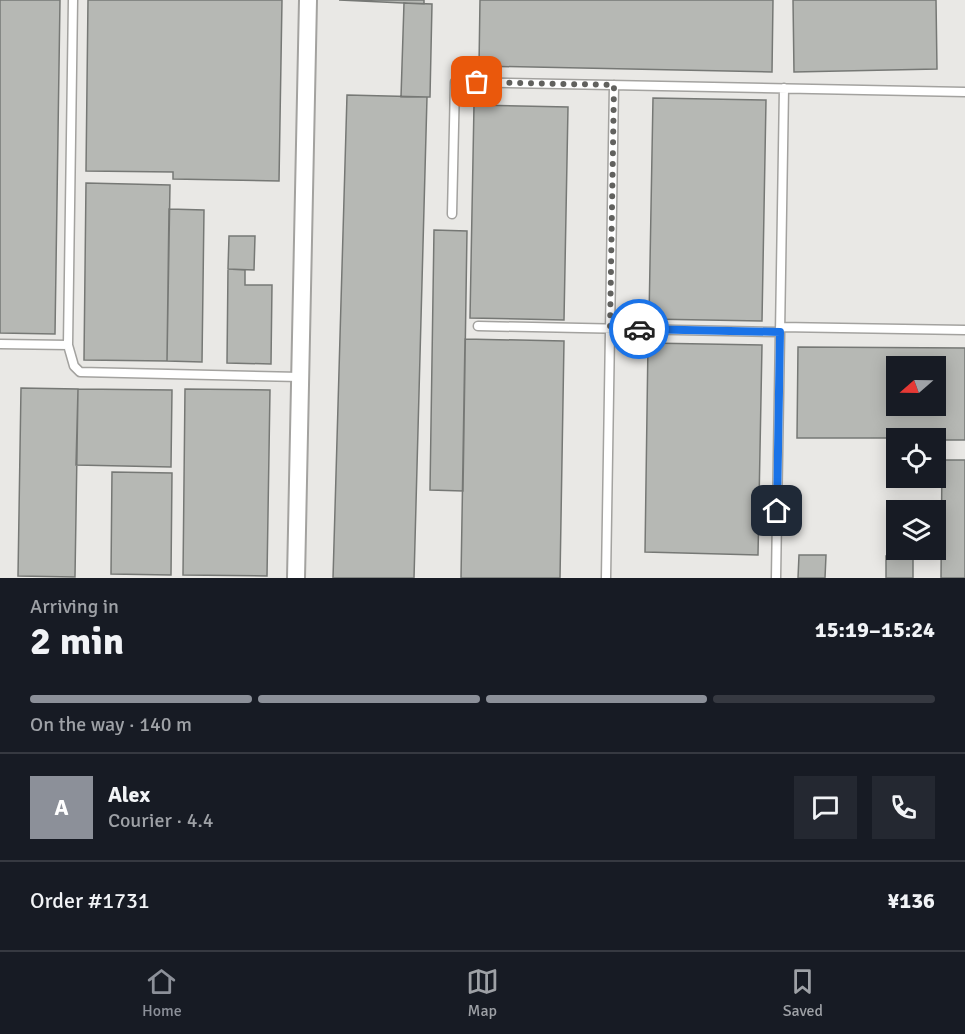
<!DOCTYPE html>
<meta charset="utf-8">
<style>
body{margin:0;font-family:Signika,sans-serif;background:#242831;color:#f1f3f6;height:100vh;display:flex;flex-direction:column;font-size:22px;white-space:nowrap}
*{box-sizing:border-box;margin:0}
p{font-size:20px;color:#9ea1a6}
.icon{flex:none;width:33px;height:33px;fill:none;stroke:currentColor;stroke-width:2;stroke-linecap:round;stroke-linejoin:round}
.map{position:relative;height:578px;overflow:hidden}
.drawer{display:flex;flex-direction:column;background:#171b24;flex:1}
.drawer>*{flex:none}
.needle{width:39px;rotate:250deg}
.tools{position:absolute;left:886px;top:356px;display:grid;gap:12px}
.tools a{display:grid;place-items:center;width:60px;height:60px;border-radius:0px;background:#171b24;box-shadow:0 3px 15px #0003;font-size:30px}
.pin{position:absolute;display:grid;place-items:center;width:51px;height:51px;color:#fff;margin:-26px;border-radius:12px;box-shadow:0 3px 9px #0006}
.courier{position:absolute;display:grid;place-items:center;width:60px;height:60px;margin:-30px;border:4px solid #1a73e8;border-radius:50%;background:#fff;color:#222;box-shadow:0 2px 8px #0007}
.summary em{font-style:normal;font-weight:800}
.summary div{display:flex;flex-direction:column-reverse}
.summary{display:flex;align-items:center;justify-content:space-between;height:102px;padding:0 30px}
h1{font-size:39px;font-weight:800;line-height:45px}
.bar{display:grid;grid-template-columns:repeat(4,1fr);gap:9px 6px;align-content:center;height:72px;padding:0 30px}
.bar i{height:8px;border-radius:4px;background:#363941}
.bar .on{background:#8c9099}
.bar p{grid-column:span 4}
.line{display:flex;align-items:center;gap:15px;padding:0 30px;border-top:2px solid #363941}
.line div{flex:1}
.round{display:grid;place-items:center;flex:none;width:63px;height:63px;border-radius:0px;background:#242831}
.dock{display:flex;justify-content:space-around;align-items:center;height:84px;border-top:2px solid #363941;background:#171b24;font-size:16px;color:#9ea1a6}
.dock a{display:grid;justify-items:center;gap:3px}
.dock .on{color:#8c9099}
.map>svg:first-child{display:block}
.building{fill:#b6b8b4;stroke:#767875;stroke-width:1.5;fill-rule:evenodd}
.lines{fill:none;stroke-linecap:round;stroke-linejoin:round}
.lane-casing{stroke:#a3a29f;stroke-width:11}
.street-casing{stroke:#a3a29f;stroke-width:20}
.lane{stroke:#fff;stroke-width:8}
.street{stroke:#fff;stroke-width:16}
.done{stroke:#61615e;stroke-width:6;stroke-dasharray:0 10.8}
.route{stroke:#1a73e8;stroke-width:8}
</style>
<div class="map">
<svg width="965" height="578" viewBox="0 0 965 578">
<rect width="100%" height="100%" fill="#e9e8e5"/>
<path class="building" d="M0 0H60L55 334 0 333Z
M88 0H282L279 181 173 179V172L86 171Z
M339 0H424V4Z
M480 0H773L772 72 479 66Z
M793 0H936L937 69 794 72Z
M404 3 432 4 430 97H401Z
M347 95 427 97 414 578H333Z
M653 98 766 100 762 321 649 319Z
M474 105 568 107 564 320 470 318Z
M86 183 170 185 167 361 84 360Z
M169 209 204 210 202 362 167 361Z
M434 230 467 231 463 491 430 490Z
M229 236H255L254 270 228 269Z
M228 269 245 270V285H272L271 364 227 363Z
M465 339 564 341 560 578H461Z
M648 343 762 345 758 555 645 552Z
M798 347 965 348V440H936V438H797ZM897 366H936V405H897Z
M21 388 78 389 75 577 18 576Z
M78 389 172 390 171 467 76 465Z
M185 389 270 390 267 576 183 575Z
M942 460H965V578H941Z
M112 472 172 473 171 575 111 574Z
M799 555H826L825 578H798Z
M886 556 913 557V578H886Z"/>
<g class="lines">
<defs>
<path id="lane" d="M452 214 455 82 965 92
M478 326 780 332
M780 327 965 330
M0 344 68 345 73 0
M68 345 74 366 80 372 300 377
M606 578 614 85
M776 578 784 88"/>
<path id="street" d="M296 578 308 0"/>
</defs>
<use href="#lane" class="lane-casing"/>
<use href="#street" class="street-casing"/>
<use href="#lane" class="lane"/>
<use href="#street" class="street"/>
</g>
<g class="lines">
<path class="done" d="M477 82 614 85 610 329H639"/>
<path class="route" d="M639 329 780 332 777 511"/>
</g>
</svg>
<div class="tools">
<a><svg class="needle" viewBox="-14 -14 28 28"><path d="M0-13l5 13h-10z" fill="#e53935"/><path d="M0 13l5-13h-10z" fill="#9ea1a6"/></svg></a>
<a><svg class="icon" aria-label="locate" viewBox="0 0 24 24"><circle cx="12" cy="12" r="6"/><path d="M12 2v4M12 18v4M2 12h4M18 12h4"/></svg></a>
<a><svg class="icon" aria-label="layers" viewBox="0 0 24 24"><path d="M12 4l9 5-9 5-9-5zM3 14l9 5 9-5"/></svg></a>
</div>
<div class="pin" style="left:477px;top:82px;background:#ea580c"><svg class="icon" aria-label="bag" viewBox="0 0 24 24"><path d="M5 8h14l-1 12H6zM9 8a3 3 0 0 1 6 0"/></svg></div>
<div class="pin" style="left:777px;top:511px;background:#1f2937"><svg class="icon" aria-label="home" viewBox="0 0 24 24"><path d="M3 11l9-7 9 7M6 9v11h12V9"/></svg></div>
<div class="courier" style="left:639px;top:329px"><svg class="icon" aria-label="car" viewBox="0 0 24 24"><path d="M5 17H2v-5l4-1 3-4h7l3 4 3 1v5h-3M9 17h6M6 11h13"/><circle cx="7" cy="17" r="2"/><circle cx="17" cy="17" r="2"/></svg></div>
</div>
<section class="drawer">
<div class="summary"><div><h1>2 min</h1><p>Arriving in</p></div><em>15:19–15:24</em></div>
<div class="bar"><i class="on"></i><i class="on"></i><i class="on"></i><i></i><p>On the way · 140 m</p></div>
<div class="line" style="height:108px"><b class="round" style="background:#8c9099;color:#fff">A</b><div><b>Alex</b><p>Courier · 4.4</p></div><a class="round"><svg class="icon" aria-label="chat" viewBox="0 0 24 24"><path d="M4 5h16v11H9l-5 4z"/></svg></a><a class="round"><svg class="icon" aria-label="phone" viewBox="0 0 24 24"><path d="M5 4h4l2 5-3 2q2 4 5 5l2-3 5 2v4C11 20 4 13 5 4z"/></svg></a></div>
<div class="line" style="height:78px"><div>Order #1731</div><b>¥136</b></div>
</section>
<nav class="dock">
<a class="on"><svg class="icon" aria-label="home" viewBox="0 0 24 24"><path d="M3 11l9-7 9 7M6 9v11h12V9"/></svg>Home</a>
<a><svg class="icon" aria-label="map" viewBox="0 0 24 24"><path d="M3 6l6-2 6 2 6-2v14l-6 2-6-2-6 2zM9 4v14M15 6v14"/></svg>Map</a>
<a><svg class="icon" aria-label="saved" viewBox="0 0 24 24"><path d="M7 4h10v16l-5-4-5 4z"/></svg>Saved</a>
</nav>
